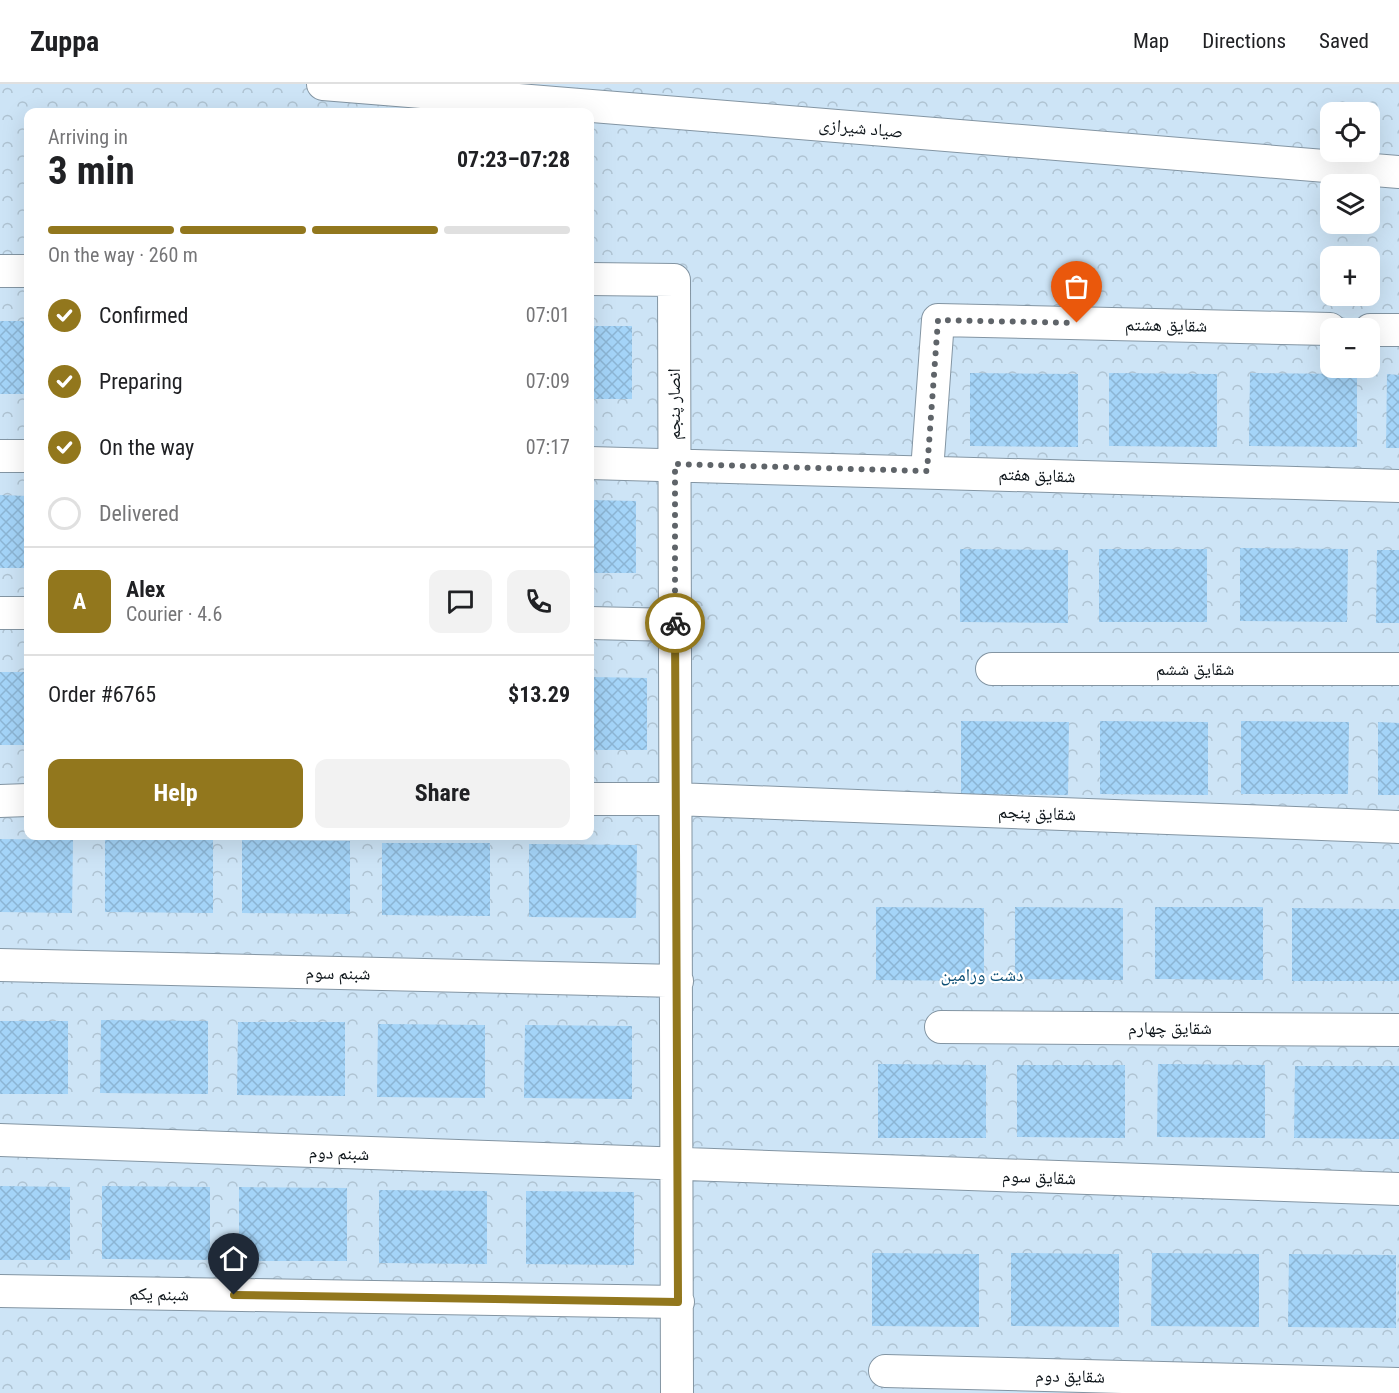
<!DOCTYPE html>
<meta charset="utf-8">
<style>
body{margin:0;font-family:"Roboto Condensed","Noto Naskh Arabic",sans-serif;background:#f2f2f2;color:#202124;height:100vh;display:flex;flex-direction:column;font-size:22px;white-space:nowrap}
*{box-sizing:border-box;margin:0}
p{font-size:20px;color:#757577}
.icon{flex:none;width:33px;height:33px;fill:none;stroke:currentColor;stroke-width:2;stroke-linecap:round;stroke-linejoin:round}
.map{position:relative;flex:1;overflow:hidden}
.details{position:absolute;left:24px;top:24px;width:570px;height:732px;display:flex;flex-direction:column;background:#fff;border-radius:12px;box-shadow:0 6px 24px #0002}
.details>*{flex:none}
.controls{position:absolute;left:1320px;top:18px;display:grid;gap:12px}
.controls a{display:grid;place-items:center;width:60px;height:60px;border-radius:12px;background:#fff;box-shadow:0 6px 24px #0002;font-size:30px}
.pin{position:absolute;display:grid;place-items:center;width:51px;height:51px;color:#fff;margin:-62px -26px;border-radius:50% 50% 50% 0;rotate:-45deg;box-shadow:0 0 6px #0007}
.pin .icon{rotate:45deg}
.courier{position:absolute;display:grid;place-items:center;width:60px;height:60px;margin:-30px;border:4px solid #92771d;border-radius:50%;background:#fff;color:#222;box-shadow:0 2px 8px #0007}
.headline em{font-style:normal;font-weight:700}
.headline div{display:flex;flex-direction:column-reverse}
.headline{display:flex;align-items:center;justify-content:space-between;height:102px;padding:0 24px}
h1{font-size:39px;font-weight:700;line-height:45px}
.bar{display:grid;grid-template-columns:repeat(4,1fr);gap:9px 6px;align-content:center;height:72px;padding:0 24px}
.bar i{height:8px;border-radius:4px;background:#e0e0e0}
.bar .current{background:#92771d}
.bar p{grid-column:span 4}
.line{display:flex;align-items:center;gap:15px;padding:0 24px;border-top:2px solid #e0e0e0}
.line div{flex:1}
.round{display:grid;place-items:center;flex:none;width:63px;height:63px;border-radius:12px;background:#f2f2f2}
ol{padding:0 24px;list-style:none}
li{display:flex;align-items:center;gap:18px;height:66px}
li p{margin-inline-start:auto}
li .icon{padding:6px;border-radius:50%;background:#92771d;color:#fff;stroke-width:4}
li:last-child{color:#757577}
li i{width:33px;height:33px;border:3px solid #e0e0e0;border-radius:50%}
.primary-button{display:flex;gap:12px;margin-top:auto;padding:12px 24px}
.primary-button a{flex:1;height:69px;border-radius:12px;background:#92771d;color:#fff;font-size:24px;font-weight:700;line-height:69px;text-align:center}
.primary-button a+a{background:#f2f2f2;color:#202124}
header{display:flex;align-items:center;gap:36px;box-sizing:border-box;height:84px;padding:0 30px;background:#fff;border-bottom:2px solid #e0e0e0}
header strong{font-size:28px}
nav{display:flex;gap:33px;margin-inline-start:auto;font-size:21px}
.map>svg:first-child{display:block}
.park{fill:url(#park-crowns);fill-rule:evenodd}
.building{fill:url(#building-cross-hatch)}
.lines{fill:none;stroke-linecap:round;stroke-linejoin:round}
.street-casing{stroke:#8395a3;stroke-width:34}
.street{stroke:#fff;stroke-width:32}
.done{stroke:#5f6469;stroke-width:6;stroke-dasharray:0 10.8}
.route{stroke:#92771d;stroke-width:8}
.labels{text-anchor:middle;stroke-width:4.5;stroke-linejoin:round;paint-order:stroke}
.street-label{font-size:18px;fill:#0d1419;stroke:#fff}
.park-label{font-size:18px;fill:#0d4f75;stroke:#fff}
</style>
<header>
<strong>Zuppa</strong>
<nav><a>Map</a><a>Directions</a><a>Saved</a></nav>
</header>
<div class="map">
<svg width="1399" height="1309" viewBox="0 0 1399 1309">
<defs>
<pattern id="park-crowns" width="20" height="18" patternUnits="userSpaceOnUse" patternTransform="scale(1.5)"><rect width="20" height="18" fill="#cde4f6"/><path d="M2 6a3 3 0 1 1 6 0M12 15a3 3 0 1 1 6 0" fill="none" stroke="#afc3d2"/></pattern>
<pattern id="building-cross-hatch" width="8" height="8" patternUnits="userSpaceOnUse" patternTransform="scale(1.5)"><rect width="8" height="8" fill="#a4d4f8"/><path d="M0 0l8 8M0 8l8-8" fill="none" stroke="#8cb5d4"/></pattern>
</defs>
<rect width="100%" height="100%" fill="#f6fafd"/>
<path class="park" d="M0 0H1399V1309H0ZM28 28H590V752H28ZM1330 28H1370V68H1330ZM1330 100H1370V140H1330ZM1330 172H1370V212H1330ZM1330 244H1370V284H1330Z"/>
<path class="building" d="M0 237H28V310H0Z
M590 242H632V315H590Z
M970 289 1078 290V363L970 362Z
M1109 289 1217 290V363L1109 362Z
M1250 289 1357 290V363L1249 362Z
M1387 290 1399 291V364H1386Z
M0 411 28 412V484H0Z
M590 416 636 417V489H590Z
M1240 464 1348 465 1347 538 1240 537Z
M960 465 1068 466V539L960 538Z
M1099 465H1207V538H1099Z
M1377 466H1399V539H1376Z
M0 588H28V661H0Z
M590 593 647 594V666H590Z
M961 637 1069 638 1068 711 961 710Z
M1100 637 1208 638V711L1100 710Z
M1241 637 1349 638 1348 710H1241Z
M1378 638 1399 639V711H1378Z
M0 755 73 756 72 829 0 828Z
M105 755 213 756V829L105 828Z
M242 756 350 757V830L242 829Z
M382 759H490V832L382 831Z
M529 760 637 761 636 834 529 833Z
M876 823 984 824V897L876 896Z
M1015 823 1123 824V896L1015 895Z
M1155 823H1263V896L1155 895Z
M1292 824 1399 825V897H1292Z
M101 936 208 937V1010L100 1009Z
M0 937H68V1010H0Z
M238 938H345V1012L237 1011Z
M378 940 485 941V1014L377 1013Z
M525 941 632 942V1015L524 1014Z
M878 980 986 981V1054H878Z
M1158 980 1265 981V1054L1157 1053Z
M1017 981H1125V1054L1017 1053Z
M1295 982H1399V1055L1294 1054Z
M0 1102 70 1103V1176H0Z
M102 1102 210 1103V1176L102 1175Z
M239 1103 347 1104V1177H239Z
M379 1106 487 1107V1180L379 1179Z
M526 1107 634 1108V1181L526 1180Z
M872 1169 979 1170V1243L872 1242Z
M1011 1169 1119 1170V1243L1011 1242Z
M1152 1169 1259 1170V1243L1151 1242Z
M1289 1170 1396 1171V1244L1288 1243Z"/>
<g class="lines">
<defs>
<path id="street" d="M323 0 1399 88
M0 187H28
M590 195 674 196 677 1309
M1370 246H1399
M0 372H28
M590 379 1399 402
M927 387 938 236 1330 245
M0 529H28
M590 539 675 541
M992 585H1399
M590 715H675L1399 743
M0 717 28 716
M0 881 677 897
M941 943 1399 946
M0 1056 1399 1105
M0 1207 678 1218
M885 1287 1399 1300"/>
</defs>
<use href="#street" class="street-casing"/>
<use href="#street" class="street"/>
</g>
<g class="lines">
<path class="done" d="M675 539V380L927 387 938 236 1077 239"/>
<path class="route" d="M234 1211 678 1218 675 539"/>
</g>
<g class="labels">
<g class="street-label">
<text transform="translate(861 44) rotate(5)" y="6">صیاد شیرازی</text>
<text transform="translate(1166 241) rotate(1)" y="6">شقایق هشتم</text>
<text transform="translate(674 320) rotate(-90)" y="6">انصار پنجم</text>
<text transform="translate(1037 391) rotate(2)" y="6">شقایق هفتم</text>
<text x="1195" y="591">شقایق ششم</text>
<text transform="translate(1037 729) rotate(2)" y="6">شقایق پنجم</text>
<text transform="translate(338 889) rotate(1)" y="6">شبنم سوم</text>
<text x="1170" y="950">شقایق چهارم</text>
<text transform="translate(339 1069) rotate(2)" y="6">شبنم دوم</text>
<text transform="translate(1039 1093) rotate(2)" y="6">شقایق سوم</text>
<text transform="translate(159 1210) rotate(1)" y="6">شبنم یکم</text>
<text transform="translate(1070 1292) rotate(1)" y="6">شقایق دوم</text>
</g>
<g class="park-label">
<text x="982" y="897">دشت ورامین</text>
</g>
</g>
</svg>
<div class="controls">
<a><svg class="icon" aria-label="locate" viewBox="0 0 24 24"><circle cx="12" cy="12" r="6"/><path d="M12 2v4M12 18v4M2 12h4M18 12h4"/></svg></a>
<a><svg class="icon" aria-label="layers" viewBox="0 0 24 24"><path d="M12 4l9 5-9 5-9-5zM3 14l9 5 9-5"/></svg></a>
<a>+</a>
<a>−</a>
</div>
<div class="pin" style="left:1077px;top:239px;background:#ea580c"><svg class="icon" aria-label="bag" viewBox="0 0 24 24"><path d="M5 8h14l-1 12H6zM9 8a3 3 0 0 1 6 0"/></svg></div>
<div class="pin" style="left:234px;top:1211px;background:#1f2937"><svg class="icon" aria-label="home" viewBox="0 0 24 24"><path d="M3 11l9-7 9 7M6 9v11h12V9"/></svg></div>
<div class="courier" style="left:675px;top:539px"><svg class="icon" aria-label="bike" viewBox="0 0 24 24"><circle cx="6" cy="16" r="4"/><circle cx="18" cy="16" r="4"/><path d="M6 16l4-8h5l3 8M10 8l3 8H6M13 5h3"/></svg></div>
<section class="details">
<div class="headline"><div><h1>3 min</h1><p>Arriving in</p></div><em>07:23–07:28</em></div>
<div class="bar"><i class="current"></i><i class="current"></i><i class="current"></i><i></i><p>On the way · 260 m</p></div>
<ol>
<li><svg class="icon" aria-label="check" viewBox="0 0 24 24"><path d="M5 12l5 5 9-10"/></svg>Confirmed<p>07:01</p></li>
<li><svg class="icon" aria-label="check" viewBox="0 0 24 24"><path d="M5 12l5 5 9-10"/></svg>Preparing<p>07:09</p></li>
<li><svg class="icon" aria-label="check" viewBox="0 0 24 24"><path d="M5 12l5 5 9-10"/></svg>On the way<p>07:17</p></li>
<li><i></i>Delivered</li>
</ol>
<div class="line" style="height:108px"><b class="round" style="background:#92771d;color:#fff">A</b><div><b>Alex</b><p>Courier · 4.6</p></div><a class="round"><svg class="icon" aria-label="chat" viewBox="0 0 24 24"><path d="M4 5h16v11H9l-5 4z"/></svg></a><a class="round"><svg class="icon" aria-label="phone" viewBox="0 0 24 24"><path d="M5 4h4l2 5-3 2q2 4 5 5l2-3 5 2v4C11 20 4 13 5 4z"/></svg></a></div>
<div class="line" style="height:78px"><div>Order #6765</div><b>$13.29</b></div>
<div class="primary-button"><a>Help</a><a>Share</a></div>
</section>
</div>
